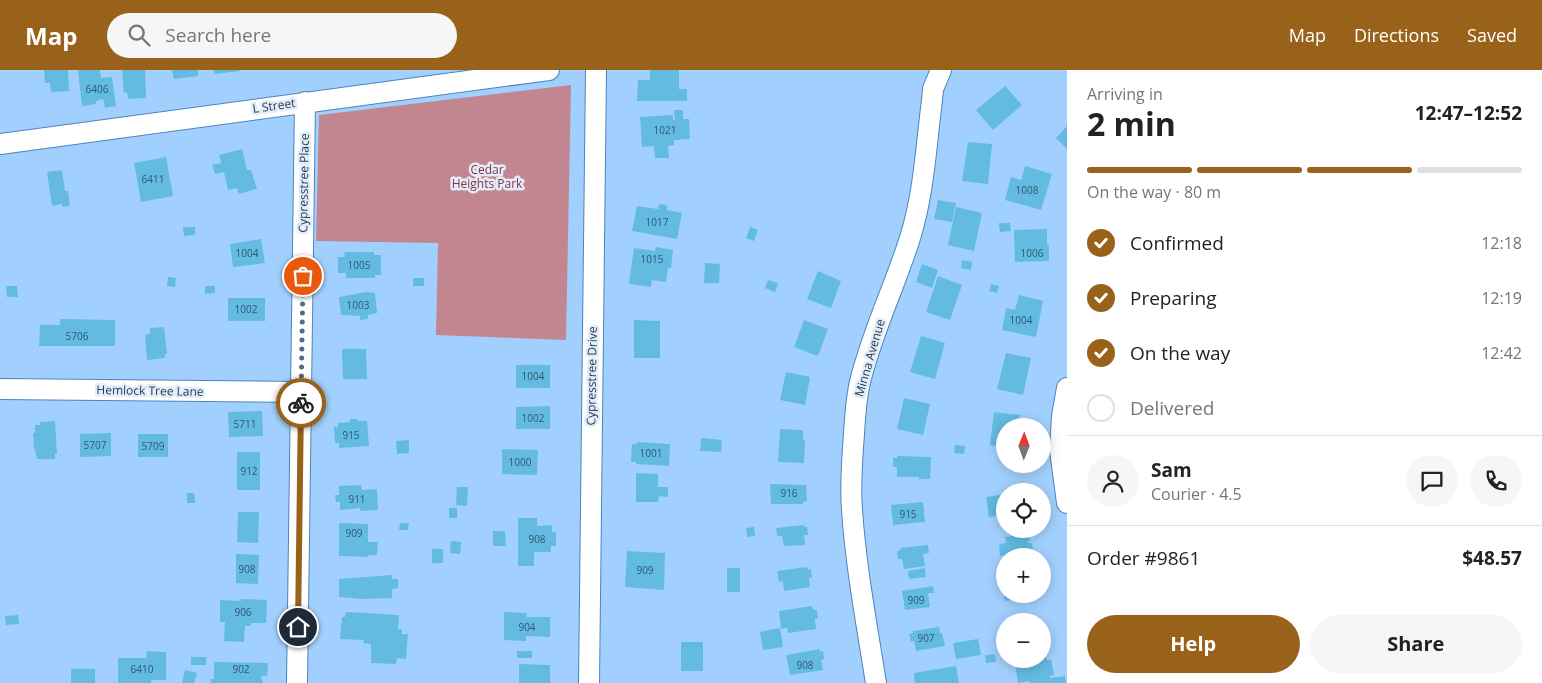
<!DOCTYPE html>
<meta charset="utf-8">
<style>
body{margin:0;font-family:"Open Sans",sans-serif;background:#f6f6f6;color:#222;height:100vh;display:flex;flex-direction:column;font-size:19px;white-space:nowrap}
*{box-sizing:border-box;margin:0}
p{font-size:16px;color:#767676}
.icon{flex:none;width:28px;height:28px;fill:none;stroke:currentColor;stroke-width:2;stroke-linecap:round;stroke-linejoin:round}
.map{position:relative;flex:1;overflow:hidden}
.sheet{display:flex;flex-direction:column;background:#fff;width:475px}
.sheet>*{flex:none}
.needle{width:32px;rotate:1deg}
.controls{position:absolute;left:996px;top:348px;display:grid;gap:10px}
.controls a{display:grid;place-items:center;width:55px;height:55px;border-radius:50%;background:#fff;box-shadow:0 2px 12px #0003;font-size:25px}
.pin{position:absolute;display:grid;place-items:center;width:42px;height:42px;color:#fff;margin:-21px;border:2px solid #fff;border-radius:50%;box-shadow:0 1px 5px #0007}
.courier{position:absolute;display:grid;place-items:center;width:50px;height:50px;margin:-25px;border:4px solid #98621a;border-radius:50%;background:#fff;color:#222;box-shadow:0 1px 6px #0007}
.headline em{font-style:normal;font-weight:700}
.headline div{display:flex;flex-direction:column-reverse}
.headline{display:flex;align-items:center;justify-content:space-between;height:85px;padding:0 20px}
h1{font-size:32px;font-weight:700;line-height:38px}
.bar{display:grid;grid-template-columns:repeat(4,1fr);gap:8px 5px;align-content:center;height:60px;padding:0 20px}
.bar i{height:6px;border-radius:4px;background:#e0e0e0}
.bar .current{background:#98621a}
.bar p{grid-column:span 4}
.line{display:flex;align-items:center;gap:12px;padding:0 20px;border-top:1px solid #e0e0e0}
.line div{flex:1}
.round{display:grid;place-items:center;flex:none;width:52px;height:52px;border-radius:26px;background:#f6f6f6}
ol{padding:0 20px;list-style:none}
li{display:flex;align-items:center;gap:15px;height:55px}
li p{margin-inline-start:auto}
li .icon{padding:5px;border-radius:50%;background:#98621a;color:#fff;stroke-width:4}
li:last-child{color:#767676}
li i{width:28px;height:28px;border:2px solid #e0e0e0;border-radius:50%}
.button{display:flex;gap:10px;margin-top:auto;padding:10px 20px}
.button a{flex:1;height:58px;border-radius:30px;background:#98621a;color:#fff;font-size:20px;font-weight:700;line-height:58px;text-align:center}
.button a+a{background:#f6f6f6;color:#222}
header{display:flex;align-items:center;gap:30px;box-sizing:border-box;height:70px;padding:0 25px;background:#98621a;color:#fff}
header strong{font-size:24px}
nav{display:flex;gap:28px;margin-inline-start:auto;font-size:18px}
.search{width:350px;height:45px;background:#f6f6f6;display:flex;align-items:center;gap:12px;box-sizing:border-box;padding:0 18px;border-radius:28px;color:#767676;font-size:19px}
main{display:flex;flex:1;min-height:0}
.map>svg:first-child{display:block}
.green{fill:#c28690}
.building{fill:#63bbe1}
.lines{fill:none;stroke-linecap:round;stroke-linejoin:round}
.minor-casing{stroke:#4d84b9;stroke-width:22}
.minor{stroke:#fff;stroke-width:20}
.done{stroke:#4d6c8b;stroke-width:5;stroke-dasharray:0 9}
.route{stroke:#98621a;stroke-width:6}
.labels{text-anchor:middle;stroke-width:5;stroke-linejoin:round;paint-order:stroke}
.number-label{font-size:10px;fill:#305772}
.street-label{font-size:12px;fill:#1f364d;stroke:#e2edf9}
.park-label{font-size:12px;fill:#893246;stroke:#e2edf9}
</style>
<header>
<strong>Map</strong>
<div class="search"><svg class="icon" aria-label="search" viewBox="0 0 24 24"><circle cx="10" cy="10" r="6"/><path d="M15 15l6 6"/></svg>Search here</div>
<nav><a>Map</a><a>Directions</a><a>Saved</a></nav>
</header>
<main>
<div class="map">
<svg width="1067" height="613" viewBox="0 0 1067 613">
<rect width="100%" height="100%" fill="#a2d0fe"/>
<path class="green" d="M571 15 566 270 436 265 438 173 316 171 319 45Z"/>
<path class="building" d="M44 0H68L69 21 51 22 50 13H45Z
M78 0H100L101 8 112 7 116 36 105 38 103 29 96 31V34L82 36Z
M122 0H145L146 28 128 29 127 22 124 23Z
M172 0H198V6L174 9Z
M214 0H240V1L214 4Z
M650 0H679V19H687V31H637L638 10H650Z
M1005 16 1022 35 993 60 976 40Z
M674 40H683V49H689L690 69 674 70V75L668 76 669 88H655L654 76 642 77 640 47 673 45V50H675Z
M1067 56V79L1056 68Z
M968 72 992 74 988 114 962 111Z
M242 79 247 100H251L257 119 239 124 237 118 228 120 224 102 215 104 212 95 221 93 219 85Z
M166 87 173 126 141 132 134 93Z
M1025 96 1052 104 1041 140 1005 130 1011 107 1021 110Z
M62 100 65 121H68L70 136 63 137 62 134 52 136 47 102Z
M938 130 956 133 952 152 934 149Z
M659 134 667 135V140L682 143 677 169 632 161 637 136 658 139Z
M956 137 982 143 974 181 948 175Z
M999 153H1010L1011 161 1000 162Z
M183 157H195V165L184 166Z
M750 157 758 160 754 171 746 168Z
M1047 159V175H1049V191L1015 192 1014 160Z
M261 169 265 193 233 197 230 174Z
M656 177 673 180 671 198H668L666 212 652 210 651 217 629 214 634 178 655 181Z
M344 182H374V185H381V205H375V208H346V203H338V187H345Z
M962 190 972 192 971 200 961 198Z
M705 193 720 194 719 213H704Z
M922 194 938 200 932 218 916 212Z
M818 201 841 211 831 238 807 229Z
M938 206 962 215 950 250 926 242Z
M168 207 176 208 175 217 167 216Z
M413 208H424V216H413Z
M768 210 778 213 775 222 765 218Z
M991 214 999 216 997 223 989 221Z
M6 216H17L18 227H7Z
M205 216H215V223L205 224Z
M366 222 375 223 377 243 368 245V249L360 250V246L341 245 339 227Z
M1019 225 1043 231 1036 267 1002 260 1006 238 1015 240Z
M228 228H265V251H228Z
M60 249 115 250V276H39L40 255H60Z
M634 250 660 251V288H634Z
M804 250 828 259 818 286 794 277Z
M164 257 167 284H165V288L147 290 145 265 150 264V258Z
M921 266 945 273 935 309 910 302Z
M342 279H366L367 309H343Z
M1006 283 1031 288 1023 325 997 319Z
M516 295H550V318H516Z
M786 302 810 307 805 335 780 330Z
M904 328 930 334 923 365 897 359Z
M550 336V359H516V337Z
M262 341 263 366 229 367 228 342Z
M994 342 1020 345 1018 356H1005V378L990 375Z
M350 349H357L358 351H367L369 376 339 378V373H335L334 357H338V353L350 352Z
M55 351 57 384H55V389H37L35 379H34L33 363H35V355H40V352Z
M780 359 803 360V370H805L804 393 778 392Z
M111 363V386L80 387V364Z
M138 364H168V387H138Z
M701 368 722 370 721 382 700 381Z
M409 370V383L397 384 396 371Z
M637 372 670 374 669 396 636 394V392H631L632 374H637Z
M955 375 965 376 964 384 954 383Z
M502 379 538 380 537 405 502 404Z
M237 382H260V420H237Z
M897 386 931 387 930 409H919V407H897V397H893V388H897Z
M636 403 658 404V417H668V427L659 426 658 432H636Z
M770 414 806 415 807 431 803 432V434H771Z
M361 415 362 420 377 419 378 440 360 441V438L340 440V432H336L335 425H339V416Z
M1019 415 1020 421H1006V418Z
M457 417H468L467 436 456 435Z
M187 423H194L195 433H187Z
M1005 424V445L989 447 986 427Z
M923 432 925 452 893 455 891 435Z
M449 438H457V448H449Z
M238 442H259L258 473 237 472Z
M518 448H537V456L552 455V462H556V476H551V482H534V496H518Z
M339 453 368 454V472H378L377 485H368V487L339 486Z
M400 453H409L408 460H399Z
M804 455V457H807L808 465H804L805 475 784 476 782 466H777L776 458Z
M754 457 755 466 747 467 746 458Z
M493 461H505L506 476H493Z
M1026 464 1027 466H1029L1030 471H1027L1028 473H1032L1033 481 1030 482V483L1012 486H1009V484L1000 486 999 474 1006 473 1005 467Z
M451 471 461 472 460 484 450 483Z
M928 475 929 483 923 484 925 496 904 499 902 489H898L897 481 901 480 900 478Z
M432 479H443V493H432Z
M627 481 665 483 664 520 625 517Z
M236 484 259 485 258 514 236 513Z
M807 497 808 500 811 499 812 507 809 508 810 517 784 521 783 511 779 512 777 501Z
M727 498H740V522H727Z
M925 498 926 507 909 509 908 501Z
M1005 504V524H1038V526L1005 531 1001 505Z
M392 505V509H398V518L392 519V528L363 529 339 527V509Z
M933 516 934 523H928L930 537 905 540 902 521Z
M241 529 267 530 266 553H251V556H245L244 572 224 571 225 552H220V530L241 531Z
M812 536 813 540H817L818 548 815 549 816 559 788 563 787 558 781 559 779 541Z
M346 542 399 545 398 559H402V564H408L406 589 397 588 396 594 371 593V574L363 573 364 570 340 569 342 547H345Z
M504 542 527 543 526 547H550V567L526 566V571L504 570Z
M18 545 19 554 6 555 5 546Z
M1040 547V551H1017V550Z
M939 557 940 563H942L945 576 916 581 914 571 911 572 909 564 913 563V561Z
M780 558 783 577 763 580 760 562Z
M978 569 981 585 956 589 953 573Z
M681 572H703V601H681Z
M820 579V582L823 581 824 589 821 590 823 600 790 605 786 585Z
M147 581 166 582V610H151V613H118V588H146Z
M517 581H532V588H517Z
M995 584 996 592 986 593 985 585Z
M1042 585H1045L1047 590H1051L1054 605 1050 606V608L1065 606 1066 613H1030V611L1018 613 1015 594 1042 589Z
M191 587H206V595H191Z
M214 592 268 593 267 606H261L263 613H211V609H214Z
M519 594 550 595V613H519Z
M956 596 959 613H915L914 603Z
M71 599H95V613H71Z
M185 600 197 603 194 613H182Z"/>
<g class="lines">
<defs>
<path id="minor" d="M0 74 549 0
M1067 318 1062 346 1060 380 1067 433
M0 319 301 322
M297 613 305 32
M589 613 596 0
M876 613C867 556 856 498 852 440 850 415 852 389 854 364 855 347 856 329 860 312 872 262 895 216 910 168 924 123 926 77 932 30L933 19 941 0"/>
</defs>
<use href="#minor" class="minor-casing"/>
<use href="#minor" class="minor"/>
</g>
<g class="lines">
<path class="done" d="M301 333 303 206"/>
<path class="route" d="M298 557 301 333"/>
</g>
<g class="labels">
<g class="number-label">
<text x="97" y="23">6406</text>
<text x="665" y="64">1021</text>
<text x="153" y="113">6411</text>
<text x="1027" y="124">1008</text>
<text x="657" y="156">1017</text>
<text x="247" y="187">1004</text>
<text x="1032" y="187">1006</text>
<text x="652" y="193">1015</text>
<text x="359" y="199">1005</text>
<text x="358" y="239">1003</text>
<text x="246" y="243">1002</text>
<text x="1021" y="254">1004</text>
<text x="77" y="270">5706</text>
<text x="533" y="310">1004</text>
<text x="533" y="352">1002</text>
<text x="245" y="358">5711</text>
<text x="351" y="369">915</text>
<text x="95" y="379">5707</text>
<text x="153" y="380">5709</text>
<text x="651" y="387">1001</text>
<text x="520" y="396">1000</text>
<text x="249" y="405">912</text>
<text x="789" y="427">916</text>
<text x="357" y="433">911</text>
<text x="908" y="448">915</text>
<text x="354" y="467">909</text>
<text x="537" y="473">908</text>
<text x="247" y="503">908</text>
<text x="645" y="504">909</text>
<text x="916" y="534">909</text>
<text x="243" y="546">906</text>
<text x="527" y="561">904</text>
<text x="926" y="572">907</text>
<text x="805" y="599">908</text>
<text x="142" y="603">6410</text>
<text x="241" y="603">902</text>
</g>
<g class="street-label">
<text transform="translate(274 36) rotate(-8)" y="4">L Street</text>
<text transform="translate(304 113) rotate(-89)" y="4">Cypresstree Place</text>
<text transform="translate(870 288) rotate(-74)" y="4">Minna Avenue</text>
<text transform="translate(592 306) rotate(-89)" y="4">Cypresstree Drive</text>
<text transform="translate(150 321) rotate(1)" y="4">Hemlock Tree Lane</text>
</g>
<g class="park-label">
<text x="487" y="104">Cedar<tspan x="487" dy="14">Heights Park</tspan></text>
</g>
</g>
</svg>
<div class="controls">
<a><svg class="needle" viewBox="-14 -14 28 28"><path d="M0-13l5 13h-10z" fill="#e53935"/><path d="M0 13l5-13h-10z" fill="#767676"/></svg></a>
<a><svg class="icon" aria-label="locate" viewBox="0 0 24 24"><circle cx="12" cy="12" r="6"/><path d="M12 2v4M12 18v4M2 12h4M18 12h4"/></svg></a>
<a>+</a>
<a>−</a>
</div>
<div class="pin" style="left:303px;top:206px;background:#ea580c"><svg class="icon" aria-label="bag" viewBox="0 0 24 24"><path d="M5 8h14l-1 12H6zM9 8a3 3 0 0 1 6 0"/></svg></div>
<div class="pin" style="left:298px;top:557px;background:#1f2937"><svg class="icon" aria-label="home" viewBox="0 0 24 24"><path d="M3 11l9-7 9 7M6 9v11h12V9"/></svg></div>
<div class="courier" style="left:301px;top:333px"><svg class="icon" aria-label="bike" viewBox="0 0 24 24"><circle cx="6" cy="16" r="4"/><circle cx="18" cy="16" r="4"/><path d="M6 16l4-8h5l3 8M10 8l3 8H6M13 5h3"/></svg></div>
</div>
<section class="sheet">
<div class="headline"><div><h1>2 min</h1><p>Arriving in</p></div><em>12:47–12:52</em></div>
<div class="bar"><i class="current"></i><i class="current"></i><i class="current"></i><i></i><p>On the way · 80 m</p></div>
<ol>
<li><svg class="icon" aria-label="check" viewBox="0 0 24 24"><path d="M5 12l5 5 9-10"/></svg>Confirmed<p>12:18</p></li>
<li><svg class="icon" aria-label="check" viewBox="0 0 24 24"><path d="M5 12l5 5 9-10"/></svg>Preparing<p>12:19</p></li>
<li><svg class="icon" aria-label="check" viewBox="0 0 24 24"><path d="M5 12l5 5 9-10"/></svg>On the way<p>12:42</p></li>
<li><i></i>Delivered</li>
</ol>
<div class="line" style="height:90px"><a class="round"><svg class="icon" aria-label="person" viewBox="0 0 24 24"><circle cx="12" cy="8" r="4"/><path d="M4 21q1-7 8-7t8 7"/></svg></a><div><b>Sam</b><p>Courier · 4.5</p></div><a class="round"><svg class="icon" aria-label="chat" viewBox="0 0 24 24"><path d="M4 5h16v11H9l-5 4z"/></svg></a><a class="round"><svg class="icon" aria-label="phone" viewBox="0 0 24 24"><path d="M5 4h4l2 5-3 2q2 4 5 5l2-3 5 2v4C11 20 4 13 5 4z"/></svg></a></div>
<div class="line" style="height:65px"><div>Order #9861</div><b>$48.57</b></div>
<div class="button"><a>Help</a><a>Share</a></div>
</section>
</main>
